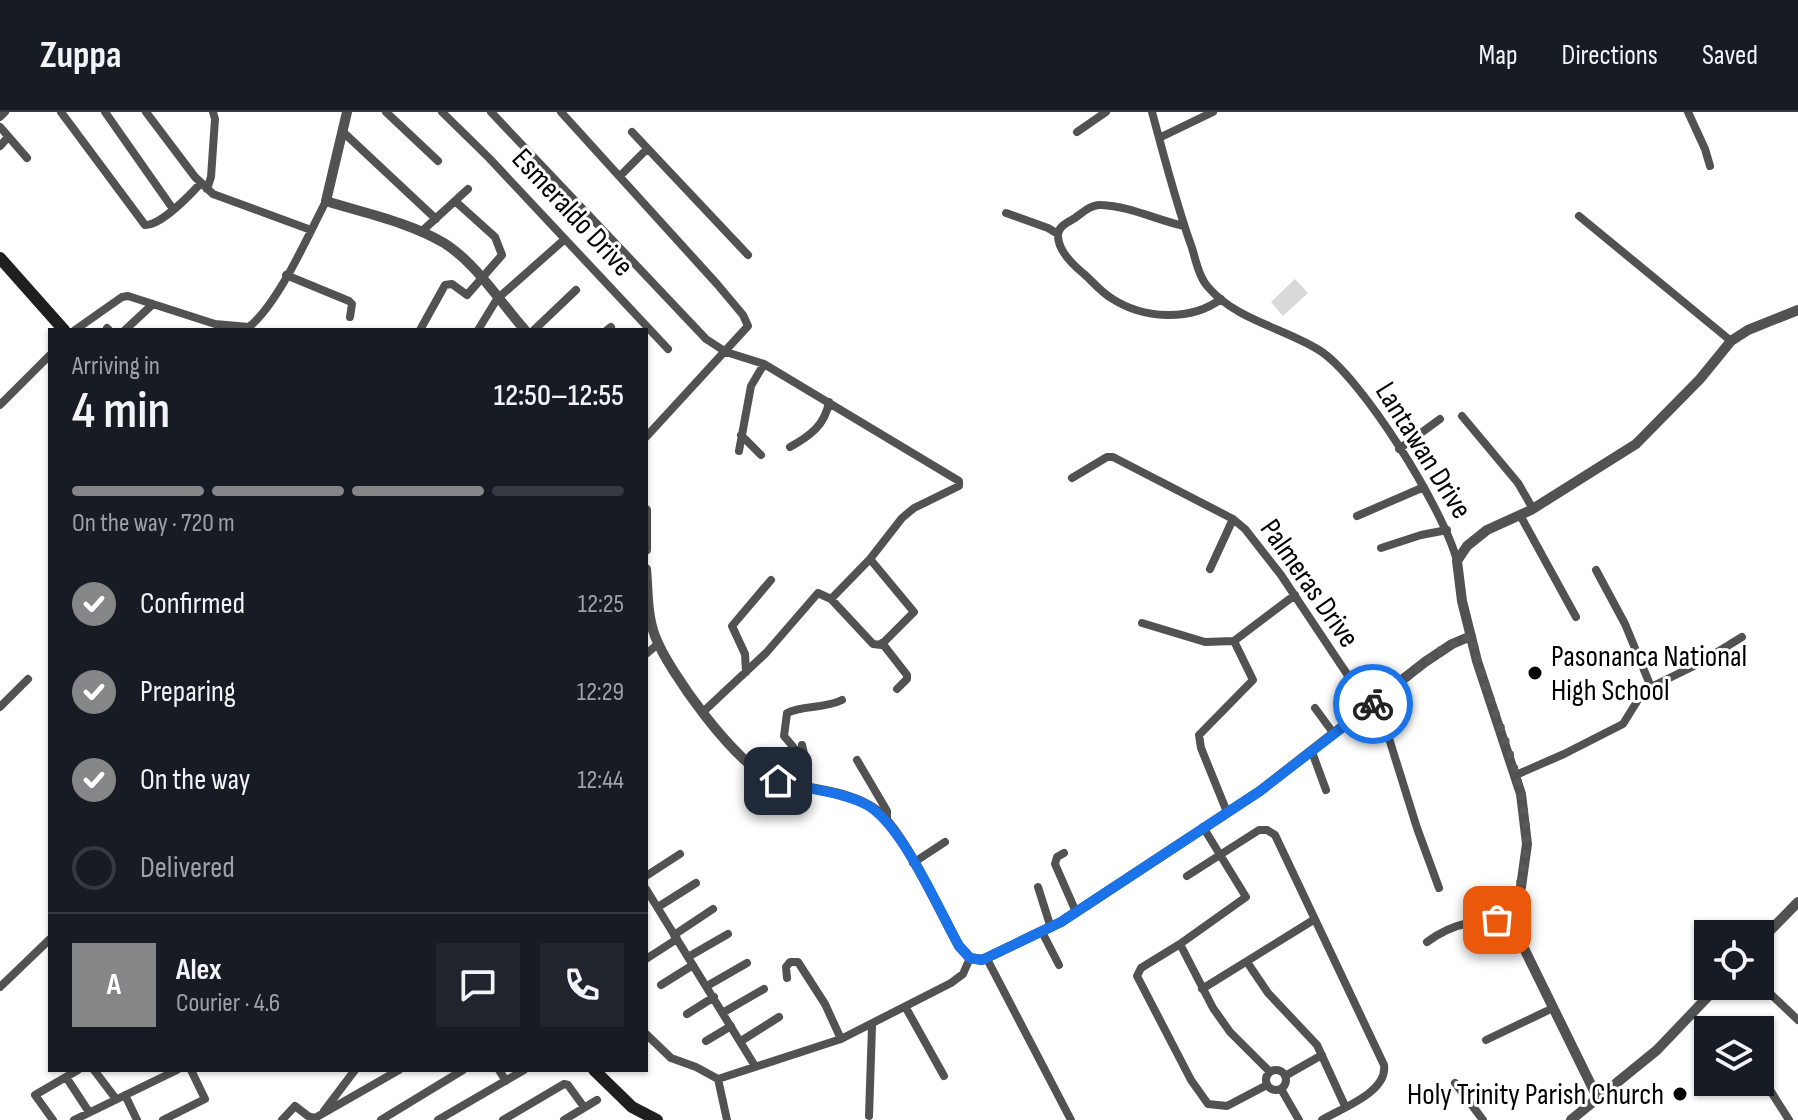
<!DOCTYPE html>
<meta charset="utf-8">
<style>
body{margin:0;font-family:"Sofia Sans Condensed",sans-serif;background:#20242c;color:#f1f3f6;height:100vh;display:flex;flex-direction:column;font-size:30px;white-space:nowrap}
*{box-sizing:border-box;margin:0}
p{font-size:26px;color:#9ea1a6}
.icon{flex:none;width:44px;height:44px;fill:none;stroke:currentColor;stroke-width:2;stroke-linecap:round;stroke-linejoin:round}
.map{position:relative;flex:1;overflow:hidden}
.drawer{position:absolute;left:48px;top:216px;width:600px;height:744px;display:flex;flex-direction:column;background:#171b24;border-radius:0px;box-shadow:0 2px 6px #0004}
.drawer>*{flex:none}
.fabs{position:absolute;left:1694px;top:808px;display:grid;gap:16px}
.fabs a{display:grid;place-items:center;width:80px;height:80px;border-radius:0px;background:#171b24;box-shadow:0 2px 6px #0004;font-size:40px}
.pin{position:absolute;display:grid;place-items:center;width:68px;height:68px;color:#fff;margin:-34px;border-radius:16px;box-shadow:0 4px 12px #0006}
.courier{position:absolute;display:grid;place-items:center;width:80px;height:80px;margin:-40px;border:6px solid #1a73e8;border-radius:50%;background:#fff;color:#222;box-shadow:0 2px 10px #0007}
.overview em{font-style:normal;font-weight:600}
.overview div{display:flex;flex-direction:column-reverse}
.overview{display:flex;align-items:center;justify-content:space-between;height:136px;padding:0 24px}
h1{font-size:52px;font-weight:600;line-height:60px}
.bar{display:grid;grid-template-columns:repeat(4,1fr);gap:12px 8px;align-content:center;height:96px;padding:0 24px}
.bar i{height:10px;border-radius:6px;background:#363941}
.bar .selected{background:#858687}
.bar p{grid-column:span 4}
.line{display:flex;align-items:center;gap:20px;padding:0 24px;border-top:2px solid #363941}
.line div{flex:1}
.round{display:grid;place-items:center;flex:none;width:84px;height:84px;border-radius:0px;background:#20242c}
ol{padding:0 24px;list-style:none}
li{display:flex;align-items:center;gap:24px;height:88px}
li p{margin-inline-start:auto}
li .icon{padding:8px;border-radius:50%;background:#858687;color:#fff;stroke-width:4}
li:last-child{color:#9ea1a6}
li i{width:44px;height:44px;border:4px solid #363941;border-radius:50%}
header{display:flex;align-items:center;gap:48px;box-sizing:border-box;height:112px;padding:0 40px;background:#171b24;border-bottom:2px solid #363941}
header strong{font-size:38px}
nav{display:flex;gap:44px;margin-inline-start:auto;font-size:28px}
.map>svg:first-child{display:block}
.green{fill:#d9d9d9}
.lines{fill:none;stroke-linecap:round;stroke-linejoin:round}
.minor{stroke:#525252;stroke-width:8}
.tertiary{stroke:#525252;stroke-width:10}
.secondary{stroke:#1f1f1f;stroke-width:12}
.done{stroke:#595959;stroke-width:8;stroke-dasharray:0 14.4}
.route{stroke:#1a73e8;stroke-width:10}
.poi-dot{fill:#000;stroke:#fff;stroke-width:3}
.labels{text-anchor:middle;stroke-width:6;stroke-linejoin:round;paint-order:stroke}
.street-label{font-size:30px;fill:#000;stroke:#fff}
.poi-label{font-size:30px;fill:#000;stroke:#fff;text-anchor:start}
</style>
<header>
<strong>Zuppa</strong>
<nav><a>Map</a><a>Directions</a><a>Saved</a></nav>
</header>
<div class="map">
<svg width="1798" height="1008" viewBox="0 0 1798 1008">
<rect width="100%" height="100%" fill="#fff"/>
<path class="green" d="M1295 167 1308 181 1283 204 1271 190Z"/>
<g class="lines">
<path class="minor" d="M61 0 145 113C160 114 190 83 201 71
M105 0 173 97
M146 0 195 65 213 82 311 118
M386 0 438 49
M442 0 489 46 668 237
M491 0 706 227 726 240 764 252 959 369V374L914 396 902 406 870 447 831 487
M561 0 717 172 743 203 748 214 646 325
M1152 0 1159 26
M1213 0 1159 26C1169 63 1179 100 1192 136 1196 149 1199 165 1208 175 1236 208 1284 216 1319 238 1362 265 1444 398 1457 449
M1688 0 1705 37 1710 54
M0 5 5 0
M0 15 27 46
M342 19 436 107
M632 20 748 143
M1077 20 1106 0
M0 34 8 25
M620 64 647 37
M207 77 211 65 215 7 213 0
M1006 101 1048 116 1058 122
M1579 104 1731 229
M1184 114C1157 108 1129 94 1101 93 1092 92 1083 100 1075 106 1068 110 1059 114 1058 122 1057 138 1073 153 1084 162 1093 170 1101 180 1111 186 1143 207 1190 210 1221 187
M421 120 468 77
M286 163 349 189 352 192 350 205
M107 216 109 218
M75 218 122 185 128 184 215 212 249 215C278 192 308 124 326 89
M125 218 153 192
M420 218 445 173 452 172 467 183 502 143 495 125 455 89
M478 218 497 187 565 127
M534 218 576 178
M607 218 611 215
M0 293 50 243
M1462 304 1518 371 1533 397
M741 323 761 343
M790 335C810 324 825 313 829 290
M1399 337 1440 307
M739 339 751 274 764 252
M1072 366 1107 345H1113L1233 407 1245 417 1281 463 1369 595
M1520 403 1576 505
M1357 404 1424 375
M1381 436 1421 423 1447 418
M1210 457 1233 407
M1596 458 1625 512 1651 575
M1142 511 1205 530 1234 529
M882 531 907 563V567L897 577
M646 542 658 532
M746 560 745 542 732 514 771 468
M1377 588 1417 716 1439 776
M0 595 28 567
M1315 596 1334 622
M703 600 766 541 818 481 831 487 873 532 881 533 914 500 870 447
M1312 640 1326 678
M857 648 887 699V708
M806 650 784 624 787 601C802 593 824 597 842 588
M1516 663 1564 642 1623 612 1641 583 1651 575 1698 552 1742 525
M793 673 806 650 802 633
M1227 700 1201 636 1199 623 1253 568 1234 529 1295 483
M1203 715 1246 785 1180 832 1141 856 1137 864 1191 968 1208 992 1227 994 1267 973
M1064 741 1057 745 1055 752 1076 800
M913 751 945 730
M646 764 680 742
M1187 764 1259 718H1267L1275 723 1384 953C1388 980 1342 996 1322 1008
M1038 775 1051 816
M646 777 755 954
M658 795 696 771
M1042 820 1059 853
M674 823 713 797
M1427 830C1455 809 1480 808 1513 807
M1180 832 1213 896 1230 920 1270 960
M688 845 728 822
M646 847 677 827
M987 847 1071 1008
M1247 850 1268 881 1317 933 1345 994
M787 866 786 855 790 850H798L825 892 841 927
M1760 872 1798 908
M661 873 693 853
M707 874 747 851
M0 875 50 827
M1202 877 1315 807
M906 896 944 964
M724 900 764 877
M687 902 714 885
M646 922 671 946 696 955 718 967 841 927 951 871 963 862 970 846
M1486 928 1553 896
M706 929 731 914
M741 929 779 905
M1266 968a10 10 0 1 1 20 0a10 10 0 1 1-20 0Z
M94 958 116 987
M499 958 506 969
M1285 964 1322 943
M66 965 89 1000
M718 967 727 1008
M1455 971 1483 1008
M1281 977 1299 1008
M1770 978 1789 1008
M125 983 137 1008
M324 999 355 958
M869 1004 872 914
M53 1008 35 983 78 958
M74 1008 177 958
M163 1008 205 987 191 958
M282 1008 295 994 308 1004 315 1006 399 958
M381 1008 463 958
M438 1008 524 958
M503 1008 564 972 568 973 584 995
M564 1008 597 988"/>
<path class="tertiary" d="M347 0 326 89C364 101 409 110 444 131 476 151 500 190 525 218
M646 398V438
M646 457C648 479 647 503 655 524 668 559 737 655 773 667 806 679 849 677 877 699 905 722 940 800 959 834L970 846 982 848 1061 810 1260 679 1425 550 1452 532 1471 524
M1760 829 1798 790
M1598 987 1514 816 1515 797 1521 775 1527 732 1521 682 1477 549 1462 489 1457 449 1467 434 1487 418 1531 398 1636 332 1700 267 1731 229 1748 218 1798 198
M1571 1008 1657 938 1718 874"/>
<path class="secondary" d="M0 146 64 218
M594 958 632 995 657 1008"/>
</g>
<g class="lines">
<path class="done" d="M1373 592 1441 538 1471 524C1486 587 1521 652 1526 715 1529 747 1517 776 1513 807L1497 808"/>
<path class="route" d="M778 669C806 677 837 679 863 691 900 707 939 798 959 834L970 846 982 848 1061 810 1260 679 1373 592"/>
</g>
<g class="poi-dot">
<circle cx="1535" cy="561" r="8"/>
<circle cx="1680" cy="982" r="8"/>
</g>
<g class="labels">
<g class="street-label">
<text transform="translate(573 100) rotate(47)" y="10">Esmeraldo Drive</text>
<text transform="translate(1424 338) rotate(58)" y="10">Lantawan Drive</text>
<text transform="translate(1310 471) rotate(55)" y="10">Palmeras Drive</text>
</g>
<g class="poi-label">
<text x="1551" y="554">Pasonanca National<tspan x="1551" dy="34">High School</tspan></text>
<text x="1664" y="992" text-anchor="end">Holy Trinity Parish Church</text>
</g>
</g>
</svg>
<div class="fabs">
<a><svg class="icon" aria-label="locate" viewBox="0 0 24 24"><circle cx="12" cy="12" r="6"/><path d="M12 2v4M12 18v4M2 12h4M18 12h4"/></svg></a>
<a><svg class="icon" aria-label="layers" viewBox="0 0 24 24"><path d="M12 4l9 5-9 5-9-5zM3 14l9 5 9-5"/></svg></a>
</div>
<div class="pin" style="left:1497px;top:808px;background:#ea580c"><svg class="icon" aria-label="bag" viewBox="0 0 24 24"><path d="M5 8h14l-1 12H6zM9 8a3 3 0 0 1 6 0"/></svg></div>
<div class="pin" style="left:778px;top:669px;background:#1f2937"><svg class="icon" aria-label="home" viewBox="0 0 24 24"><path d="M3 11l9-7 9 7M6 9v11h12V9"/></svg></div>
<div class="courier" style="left:1373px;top:592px"><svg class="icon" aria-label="bike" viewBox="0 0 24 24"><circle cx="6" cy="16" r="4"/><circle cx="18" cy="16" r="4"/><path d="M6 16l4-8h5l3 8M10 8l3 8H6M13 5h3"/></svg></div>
<section class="drawer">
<div class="overview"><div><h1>4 min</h1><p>Arriving in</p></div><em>12:50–12:55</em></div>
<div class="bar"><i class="selected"></i><i class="selected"></i><i class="selected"></i><i></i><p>On the way · 720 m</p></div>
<ol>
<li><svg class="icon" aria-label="check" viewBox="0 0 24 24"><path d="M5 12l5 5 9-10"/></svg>Confirmed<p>12:25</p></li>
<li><svg class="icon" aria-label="check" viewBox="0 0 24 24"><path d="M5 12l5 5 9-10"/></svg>Preparing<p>12:29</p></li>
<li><svg class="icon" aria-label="check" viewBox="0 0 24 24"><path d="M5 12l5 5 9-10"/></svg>On the way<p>12:44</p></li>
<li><i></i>Delivered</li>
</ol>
<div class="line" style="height:144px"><b class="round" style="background:#858687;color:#fff">A</b><div><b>Alex</b><p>Courier · 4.6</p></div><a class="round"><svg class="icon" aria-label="chat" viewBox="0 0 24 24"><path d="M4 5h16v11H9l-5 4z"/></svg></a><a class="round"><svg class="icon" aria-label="phone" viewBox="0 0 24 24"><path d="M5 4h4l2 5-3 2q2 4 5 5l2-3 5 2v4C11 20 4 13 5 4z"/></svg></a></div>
</section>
</div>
